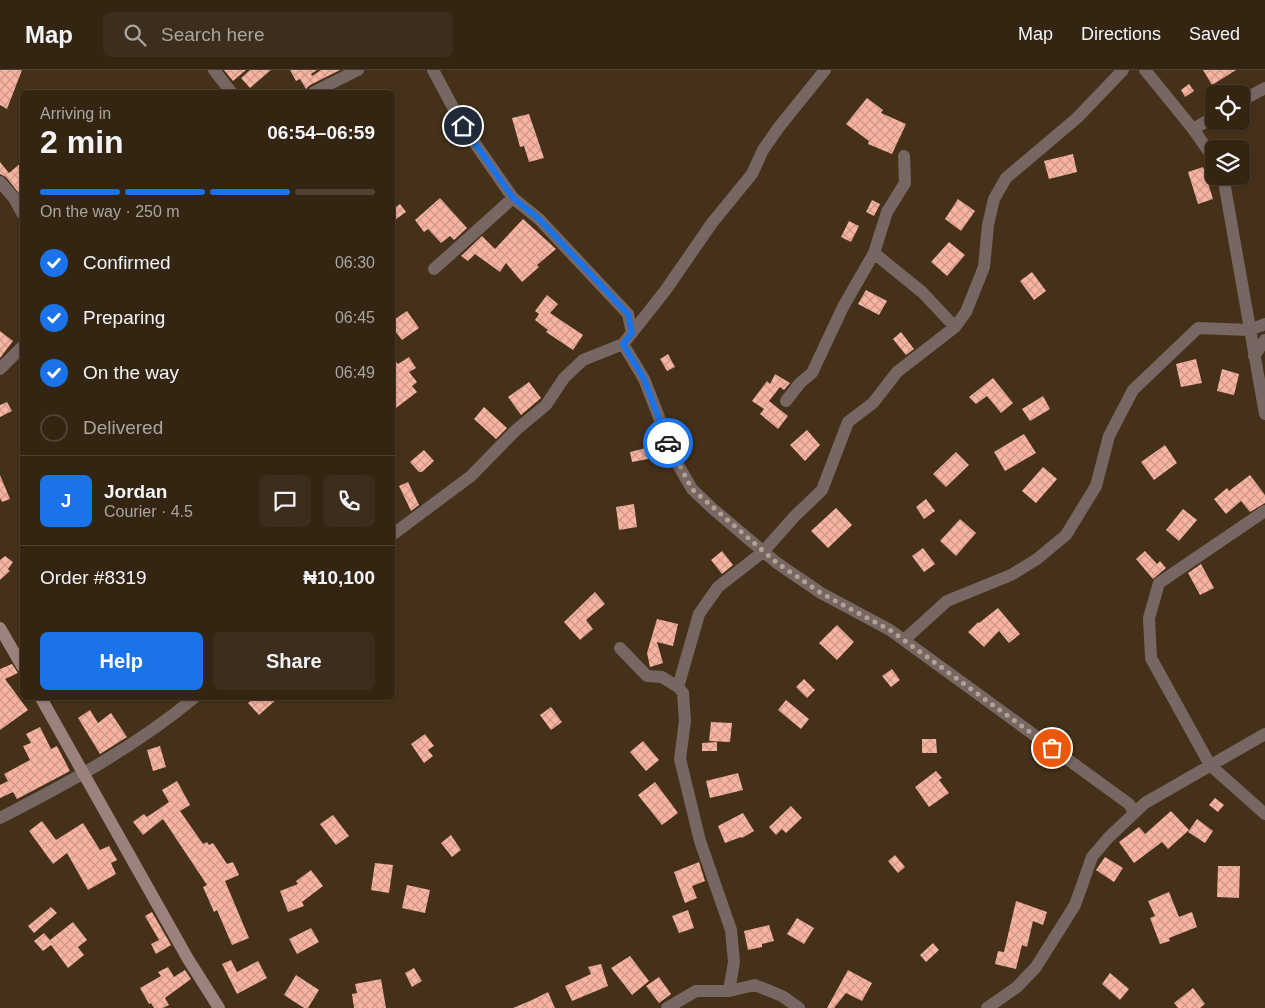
<!DOCTYPE html>
<meta charset="utf-8">
<style>
body{margin:0;font-family:Arial,sans-serif;background:#3c2d1c;color:#f1f3f6;height:100vh;display:flex;flex-direction:column;font-size:19px;white-space:nowrap}
*{box-sizing:border-box;margin:0}
p{font-size:16px;color:#a9a5a0}
.icon{flex:none;width:28px;height:28px;fill:none;stroke:currentColor;stroke-width:2;stroke-linecap:round;stroke-linejoin:round}
.map{position:relative;flex:1;overflow:hidden}
.panel{position:absolute;left:20px;top:20px;width:375px;height:610px;display:flex;flex-direction:column;background:#342513;border-radius:8px;box-shadow:0 1px 4px #0004,0 0 0 1px #4e4233}
.panel>*{flex:none}
.controls{position:absolute;left:1205px;top:15px;display:grid;gap:10px}
.controls a{display:grid;place-items:center;width:45px;height:45px;border-radius:8px;background:#342513;box-shadow:0 1px 4px #0004,0 0 0 1px #4e4233;font-size:25px}
.pin{position:absolute;display:grid;place-items:center;width:42px;height:42px;color:#fff;margin:-21px;border:2px solid #fff;border-radius:50%;box-shadow:0 1px 5px #0007}
.courier{position:absolute;display:grid;place-items:center;width:50px;height:50px;margin:-25px;border:4px solid #1a73e8;border-radius:50%;background:#fff;color:#222;box-shadow:0 1px 6px #0007}
.summary em{font-style:normal;font-weight:700}
.summary div{display:flex;flex-direction:column-reverse}
.summary{display:flex;align-items:center;justify-content:space-between;height:85px;padding:0 20px}
h1{font-size:32px;font-weight:700;line-height:38px}
.bar{display:grid;grid-template-columns:repeat(4,1fr);gap:8px 5px;align-content:center;height:60px;padding:0 20px}
.bar i{height:6px;border-radius:4px;background:#4e4233}
.bar .selected{background:#1a73e8}
.bar p{grid-column:span 4}
.line{display:flex;align-items:center;gap:12px;padding:0 20px;border-top:1px solid #4e4233}
.line div{flex:1}
.round{display:grid;place-items:center;flex:none;width:52px;height:52px;border-radius:8px;background:#3c2d1c}
ol{padding:0 20px;list-style:none}
li{display:flex;align-items:center;gap:15px;height:55px}
li p{margin-inline-start:auto}
li .icon{padding:5px;border-radius:50%;background:#1a73e8;color:#fff;stroke-width:4}
li:last-child{color:#a9a5a0}
li i{width:28px;height:28px;border:2px solid #4e4233;border-radius:50%}
.primary-button{display:flex;gap:10px;margin-top:auto;padding:10px 20px}
.primary-button a{flex:1;height:58px;border-radius:8px;background:#1a73e8;color:#fff;font-size:20px;font-weight:700;line-height:58px;text-align:center}
.primary-button a+a{background:#3c2d1c;color:#f1f3f6}
header{display:flex;align-items:center;gap:30px;box-sizing:border-box;height:70px;padding:0 25px;background:#342513;border-bottom:1px solid #4e4233}
header strong{font-size:24px}
nav{display:flex;gap:28px;margin-inline-start:auto;font-size:18px}
.search{width:350px;height:45px;background:#3c2d1c;display:flex;align-items:center;gap:12px;box-sizing:border-box;padding:0 18px;border-radius:8px;color:#a9a5a0;font-size:19px}
.map>svg:first-child{display:block}
.building{fill:url(#building-cross-hatch)}
.lines{fill:none;stroke-linecap:round;stroke-linejoin:round}
.street{stroke:#776763;stroke-width:12}
.secondary{stroke:#9b827c;stroke-width:12}
.done{stroke:#b2a291;stroke-width:5;stroke-dasharray:0 9}
.route{stroke:#1a73e8;stroke-width:6}
</style>
<header>
<strong>Map</strong>
<div class="search"><svg class="icon" aria-label="search" viewBox="0 0 24 24"><circle cx="10" cy="10" r="6"/><path d="M15 15l6 6"/></svg>Search here</div>
<nav><a>Map</a><a>Directions</a><a>Saved</a></nav>
</header>
<div class="map">
<svg width="1265" height="938" viewBox="0 0 1265 938">
<defs>
<pattern id="building-cross-hatch" width="8" height="8" patternUnits="userSpaceOnUse" patternTransform="scale(1.25)"><rect width="8" height="8" fill="#f8b3a1"/><path d="M0 0l8 8M0 8l8-8" fill="none" stroke="#cc9788"/></pattern>
</defs>
<rect width="100%" height="100%" fill="#453119"/>
<path class="building" d="M0 0H22L7 39 0 35Z
M224 0H246L233 11Z
M250 0H271L250 18 241 8Z
M290 0H317L311 4 312 6 321 0H340L310 15 306 19 300 9 296 11Z
M1203 0H1236L1212 15Z
M1189 14 1194 21 1185 27 1181 20Z
M867 28 883 40 881 43 906 54 892 84 868 74 869 71 846 54Z
M529 44 544 88 529 92 524 76 520 77 512 48Z
M1073 84 1077 102 1049 109 1044 91Z
M0 92 9 103 22 92V127L6 107 0 104Z
M1203 97 1213 129 1198 134 1188 102Z
M440 128 467 158 454 170 450 166 441 173 428 159 424 162 415 150Z
M958 129 975 141 961 161 945 149Z
M872 130 880 134 874 146 866 142Z
M400 134 406 142 392 152V140Z
M523 149 556 179 537 195 539 197 522 212 506 193 500 202 475 184 468 191 461 186 482 166 495 179Z
M849 151 859 156 851 172 841 167Z
M949 172 965 185 947 206 931 192Z
M1032 202 1046 221 1034 230 1020 211Z
M866 220 887 231 879 245 858 234Z
M547 225 558 234 550 243 583 265 573 280 546 262 548 260 535 250 539 244 535 241Z
M407 241 419 258 402 270 392 257V251Z
M0 261 13 271 0 288Z
M901 262 914 279 906 285 893 269Z
M668 284 675 297 667 301 660 289Z
M392 287 398 294 409 287 416 298 409 302 417 312 412 316 417 322 392 341Z
M1196 289 1202 313 1181 317 1176 294Z
M1222 299 1239 304 1234 325 1217 321Z
M775 304 790 313 784 320 780 317 769 331 788 346 778 359 760 344 764 339 752 331 767 311 770 314Z
M993 308 1013 333 1001 343 987 326 976 334 969 327Z
M529 312 541 328 521 345 508 327Z
M1043 326 1050 339 1030 351 1022 339Z
M7 332 12 341 0 347V335Z
M484 337 507 358 496 369 474 349Z
M807 360 820 375 805 391 790 375Z
M1024 364 1036 383 1005 401 994 382Z
M1165 375 1177 393 1154 410 1141 392Z
M646 378 648 389 632 392 630 382Z
M424 380 434 391 422 402H419L410 392Z
M956 382 969 395 946 417 933 404Z
M1043 397 1057 409 1036 433 1022 421Z
M0 405 10 429 2 432 0 428Z
M1250 405 1265 425V433L1250 442 1241 431 1226 444 1214 429 1227 418 1229 421Z
M408 412 419 435 411 441 399 416Z
M926 429 935 441 924 449 916 437Z
M634 434 637 457 619 460 616 437Z
M836 438 852 455 828 478 811 461Z
M1183 439 1197 450 1179 471 1166 460Z
M960 449 976 463 956 486 940 471Z
M923 478 935 494 924 502 912 486Z
M722 481 733 495 722 504 711 490Z
M1145 481 1157 494 1160 491 1166 498 1153 509 1136 489Z
M5 486 13 492 8 499 10 501 0 510V490Z
M1201 494 1214 518 1200 525 1188 503Z
M595 522 605 534 586 550 593 559 580 570 564 552Z
M998 538 1020 564 1009 573 999 561 984 577 968 562 978 552 979 553Z
M657 549 678 554 673 576 657 572 663 593 650 597 647 583Z
M837 555 854 572 837 590 819 573Z
M12 594 18 603 5 609 28 640 0 660V599Z
M892 599 900 610 891 617 882 606Z
M804 609 815 620 807 628 796 617Z
M254 628H278L259 645 248 633Z
M786 630 809 649 801 659 778 640Z
M551 637 562 652 551 660 540 645Z
M90 640 98 653 111 643 127 667 100 684 78 648Z
M711 652 732 653 730 672 709 671Z
M40 657 51 679 57 676 70 701 17 729 13 722 0 728V715L8 711 4 704 30 690 23 676 31 673 26 664Z
M425 664 434 676 428 680 433 686 424 693 411 674Z
M922 669H936L937 683H922Z
M643 671 659 690 646 701 630 682Z
M717 672V681H702V673Z
M160 676 166 697 153 701 147 680Z
M936 701 942 708 939 710 949 723 929 737 915 717Z
M738 703 743 720 710 728 706 711Z
M177 711 190 735 180 741 203 774 207 772 209 775 213 773 227 794 233 792 239 805 225 811 249 868 232 875 217 840 214 842 203 817 207 815 163 749 143 765 133 752 144 744 147 747 169 732 162 720Z
M655 712 678 743 662 755 638 725Z
M1215 728 1224 735 1218 742 1209 735Z
M791 736 802 748 786 763 782 759 776 765 769 757Z
M1171 741 1189 760 1168 779 1162 772 1134 793 1119 772 1139 757 1145 764Z
M743 743 754 761 742 768 741 767 725 773 718 756Z
M333 745 349 766 336 775 320 754Z
M1197 749 1213 761 1205 773 1188 762Z
M42 751 56 770 83 753 100 780 109 776 117 790 111 793 116 804 88 820 67 783 53 794 29 761Z
M451 765 461 780 452 787 441 773Z
M895 785 905 797 898 803 888 791Z
M1105 787 1123 798 1114 812 1096 800Z
M699 792 705 811 692 816 697 828 685 833 674 802Z
M375 793 393 795 389 823 371 820Z
M1218 796H1240L1239 828 1217 827Z
M311 800 323 816 302 832 304 836 288 842 280 821 298 814 296 811Z
M407 815 430 820 425 843 402 838Z
M1169 822 1179 847 1192 842 1197 857 1169 868 1170 871 1160 874 1150 848 1155 846 1148 831Z
M1016 831 1047 842 1043 855 1033 851 1027 877 1022 875 1016 899 995 894 998 881 1004 882Z
M51 837 57 843 34 863 28 856Z
M688 840 694 858 679 863 672 846Z
M152 842 171 875 156 884 151 874 159 870 145 846Z
M797 848 814 858 804 874 787 864Z
M73 852 87 870 78 877 84 885 68 898 51 875 43 881 34 871 44 863 50 870Z
M769 855 774 871 762 874V877L748 880 744 861Z
M311 858 319 872 297 884 289 869Z
M933 873 939 880 926 892 920 885Z
M630 886 649 911 632 925 611 898Z
M231 890 237 902 258 891 267 908 237 924 222 894Z
M601 894 608 916 572 931 565 916 591 904 588 897Z
M168 897 174 907 185 900 191 909 165 928 169 935 163 938H154L151 933 149 934 140 918 161 906 158 902Z
M414 898 422 911 412 917 405 903Z
M848 900 872 913 862 931 846 923 834 938H827Z
M1110 903 1129 919 1120 930 1102 914Z
M296 905 319 920 308 938H304L284 925Z
M659 907 671 924 659 933 646 916Z
M381 909 386 938H354L352 924 357 923 355 914Z
M1193 918 1205 934 1200 938H1178L1174 933Z
M548 922 555 938H513L532 930Z"/>
<g class="lines">
<path class="street" d="M214 0 231 22
M433 0 463 56 513 128 539 149 628 244 632 263
M1145 0 1193 59 1214 89
M314 22 358 0
M1241 31 1265 18
M1193 59 1214 47
M1223 106 1265 344
M0 112 14 128 22 143
M874 183 922 222 955 257
M434 199 513 128
M623 274 644 309 677 393 692 419 713 439 777 493 821 523 890 560 1129 734 1134 742
M1254 286 1265 270
M0 299 22 277
M786 331 800 313 812 303 843 237 874 183 887 142 905 113 904 86
M1265 441 1159 513 1149 548 1151 588 1210 695 1265 744
M392 465 471 406 516 360 546 335 564 308 583 290 623 274 665 221 712 153 752 104 763 80 779 57 825 0
M904 570 947 531 1011 505 1037 489 1066 465 1096 416 1109 366 1133 320 1198 258 1249 260 1265 254
M620 578 647 606 662 607 678 617 683 623 685 651 680 689 700 771 731 860 734 892 729 921
M678 617 699 544 718 517 763 482 794 447 822 420 848 352 873 333 897 302 955 257 966 242 984 197 988 155 994 129 1006 108 1077 48 1123 0
M0 748C68 713 135 677 194 628
M667 938 696 921H729L755 915 782 926 799 938
M987 938 1017 917 1036 897 1075 835 1092 787 1108 768 1145 733 1265 664"/>
<path class="secondary" d="M0 558 22 596
M41 628 188 889 219 938"/>
</g>
<g class="lines">
<path class="done" d="M668 373 692 419 777 493 821 523 890 560 1052 678"/>
<path class="route" d="M463 56 513 128 539 149 628 244 632 263 623 274 644 309 668 373"/>
</g>
</svg>
<div class="controls">
<a><svg class="icon" aria-label="locate" viewBox="0 0 24 24"><circle cx="12" cy="12" r="6"/><path d="M12 2v4M12 18v4M2 12h4M18 12h4"/></svg></a>
<a><svg class="icon" aria-label="layers" viewBox="0 0 24 24"><path d="M12 4l9 5-9 5-9-5zM3 14l9 5 9-5"/></svg></a>
</div>
<div class="pin" style="left:1052px;top:678px;background:#ea580c"><svg class="icon" aria-label="bag" viewBox="0 0 24 24"><path d="M5 8h14l-1 12H6zM9 8a3 3 0 0 1 6 0"/></svg></div>
<div class="pin" style="left:463px;top:56px;background:#1f2937"><svg class="icon" aria-label="home" viewBox="0 0 24 24"><path d="M3 11l9-7 9 7M6 9v11h12V9"/></svg></div>
<div class="courier" style="left:668px;top:373px"><svg class="icon" aria-label="car" viewBox="0 0 24 24"><path d="M5 17H2v-5l4-1 3-4h7l3 4 3 1v5h-3M9 17h6M6 11h13"/><circle cx="7" cy="17" r="2"/><circle cx="17" cy="17" r="2"/></svg></div>
<section class="panel">
<div class="summary"><div><h1>2 min</h1><p>Arriving in</p></div><em>06:54–06:59</em></div>
<div class="bar"><i class="selected"></i><i class="selected"></i><i class="selected"></i><i></i><p>On the way · 250 m</p></div>
<ol>
<li><svg class="icon" aria-label="check" viewBox="0 0 24 24"><path d="M5 12l5 5 9-10"/></svg>Confirmed<p>06:30</p></li>
<li><svg class="icon" aria-label="check" viewBox="0 0 24 24"><path d="M5 12l5 5 9-10"/></svg>Preparing<p>06:45</p></li>
<li><svg class="icon" aria-label="check" viewBox="0 0 24 24"><path d="M5 12l5 5 9-10"/></svg>On the way<p>06:49</p></li>
<li><i></i>Delivered</li>
</ol>
<div class="line" style="height:90px"><b class="round" style="background:#1a73e8;color:#fff">J</b><div><b>Jordan</b><p>Courier · 4.5</p></div><a class="round"><svg class="icon" aria-label="chat" viewBox="0 0 24 24"><path d="M4 5h16v11H9l-5 4z"/></svg></a><a class="round"><svg class="icon" aria-label="phone" viewBox="0 0 24 24"><path d="M5 4h4l2 5-3 2q2 4 5 5l2-3 5 2v4C11 20 4 13 5 4z"/></svg></a></div>
<div class="line" style="height:65px"><div>Order #8319</div><b>₦10,100</b></div>
<div class="primary-button"><a>Help</a><a>Share</a></div>
</section>
</div>
